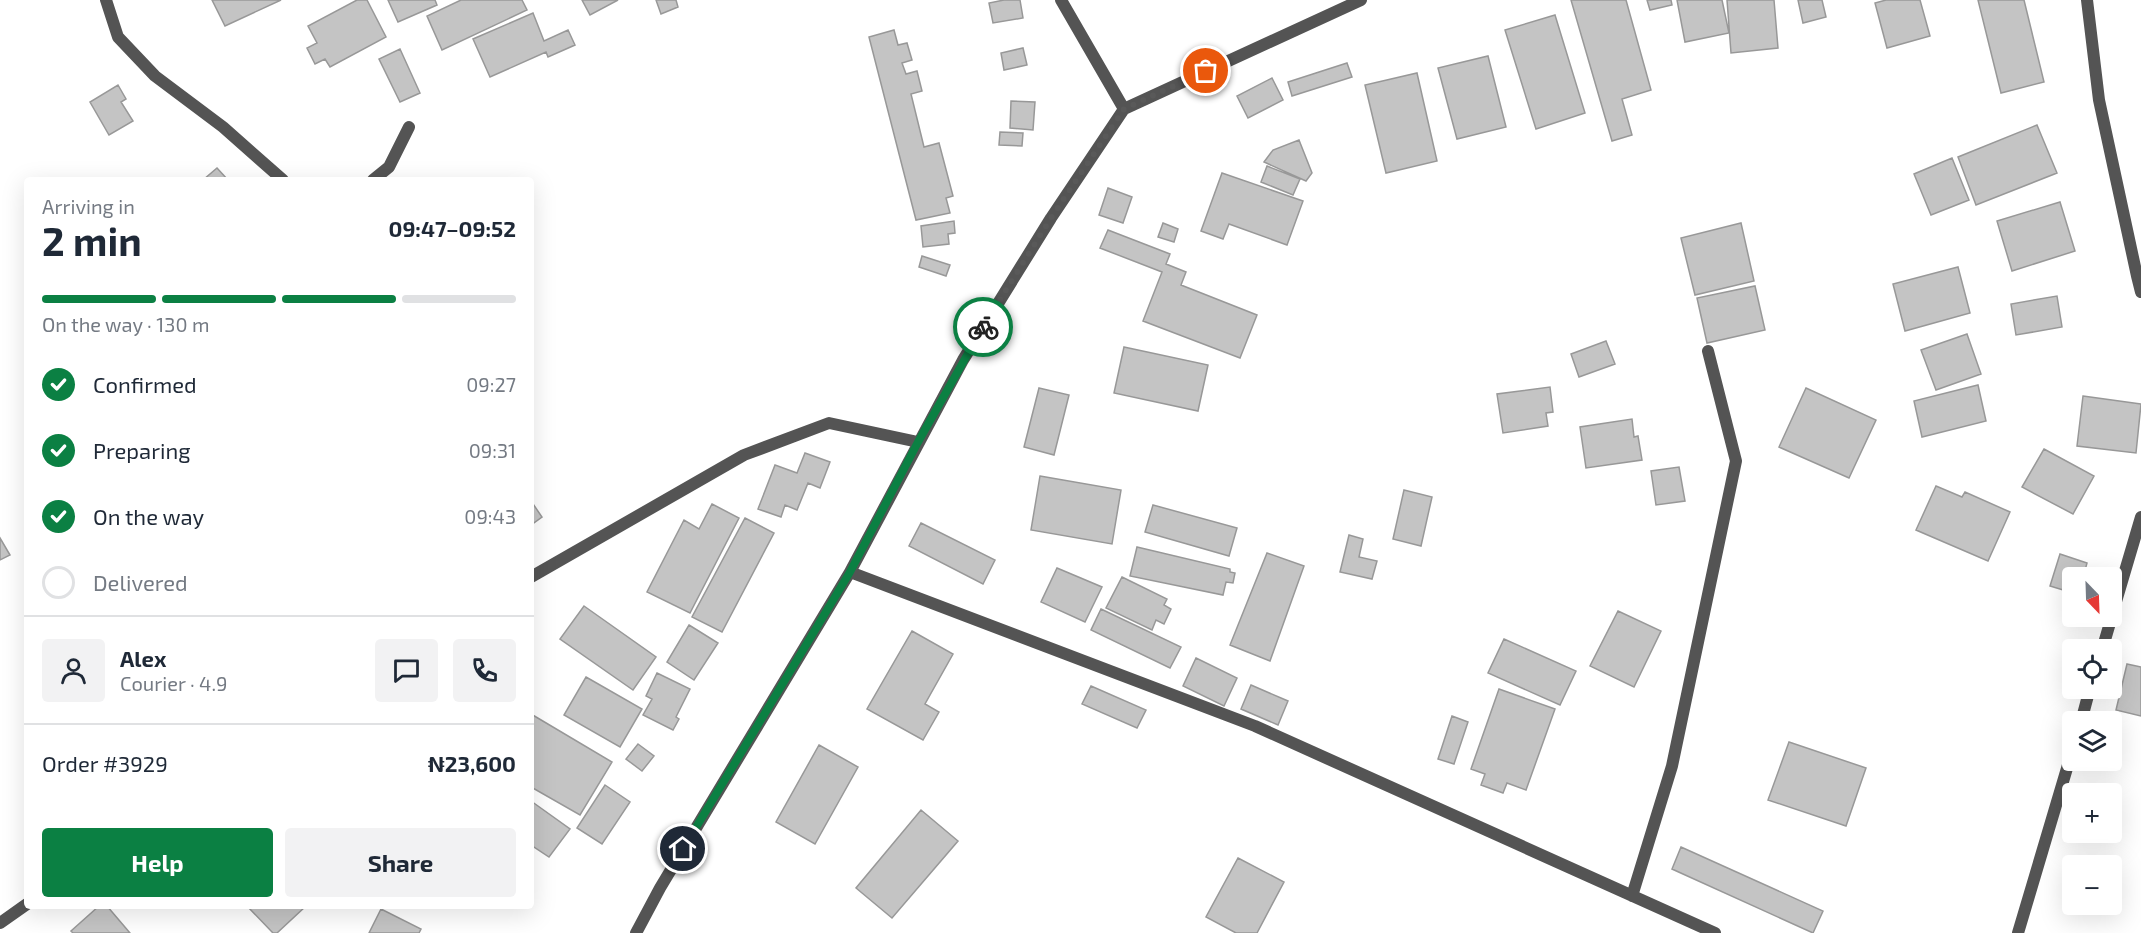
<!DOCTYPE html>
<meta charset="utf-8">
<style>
body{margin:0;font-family:"Exo 2",sans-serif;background:#f2f2f3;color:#1f2937;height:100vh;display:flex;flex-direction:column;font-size:22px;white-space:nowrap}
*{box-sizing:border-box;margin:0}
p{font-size:20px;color:#747a83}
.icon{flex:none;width:33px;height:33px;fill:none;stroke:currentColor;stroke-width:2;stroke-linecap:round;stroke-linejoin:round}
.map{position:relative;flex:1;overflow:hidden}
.sheet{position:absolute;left:24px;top:177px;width:510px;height:732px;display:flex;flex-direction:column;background:#fff;border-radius:6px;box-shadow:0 6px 24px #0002}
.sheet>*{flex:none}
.needle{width:39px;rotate:157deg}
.controls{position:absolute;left:2062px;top:567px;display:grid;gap:12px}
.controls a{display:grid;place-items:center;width:60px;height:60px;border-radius:6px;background:#fff;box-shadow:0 6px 24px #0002;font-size:30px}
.pin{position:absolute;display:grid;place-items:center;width:51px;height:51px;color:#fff;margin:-26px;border:3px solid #fff;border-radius:50%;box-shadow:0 2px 6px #0007}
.courier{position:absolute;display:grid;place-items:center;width:60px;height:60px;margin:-30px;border:4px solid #0b8043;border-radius:50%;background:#fff;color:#222;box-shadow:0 2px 8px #0007}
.headline em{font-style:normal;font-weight:700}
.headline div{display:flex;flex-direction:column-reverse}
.headline{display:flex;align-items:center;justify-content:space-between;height:102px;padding:0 18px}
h1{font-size:39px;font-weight:700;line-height:45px}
.bar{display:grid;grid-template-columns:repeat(4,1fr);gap:9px 6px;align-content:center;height:72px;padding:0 18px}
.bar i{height:8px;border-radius:4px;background:#e0e1e3}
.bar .current{background:#0b8043}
.bar p{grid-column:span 4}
.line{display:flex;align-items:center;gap:15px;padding:0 18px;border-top:2px solid #e0e1e3}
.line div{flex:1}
.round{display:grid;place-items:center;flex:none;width:63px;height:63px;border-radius:6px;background:#f2f2f3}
ol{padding:0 18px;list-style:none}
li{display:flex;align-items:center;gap:18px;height:66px}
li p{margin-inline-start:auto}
li .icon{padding:6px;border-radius:50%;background:#0b8043;color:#fff;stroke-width:4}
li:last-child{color:#747a83}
li i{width:33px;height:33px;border:3px solid #e0e1e3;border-radius:50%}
.button{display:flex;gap:12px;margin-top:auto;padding:12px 18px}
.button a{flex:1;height:69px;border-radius:6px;background:#0b8043;color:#fff;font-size:24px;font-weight:700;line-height:69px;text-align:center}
.button a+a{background:#f2f2f3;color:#1f2937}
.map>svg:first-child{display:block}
.building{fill:#c4c4c4;stroke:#989898;stroke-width:1.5}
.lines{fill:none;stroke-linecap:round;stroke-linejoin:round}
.street{stroke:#545454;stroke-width:12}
.done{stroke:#595959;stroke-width:6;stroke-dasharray:0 10.8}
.route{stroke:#0b8043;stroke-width:8}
</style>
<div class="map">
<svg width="2141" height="933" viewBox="0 0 2141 933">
<rect width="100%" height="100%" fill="#fff"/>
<path class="building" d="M212 0H281L225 26Z
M357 0H367L386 37 330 67 325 59 315 64 307 48 317 43 308 26Z
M388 0H435L437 5 398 22Z
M461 0H522L527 10 442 50 427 16Z
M582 0H618L590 15Z
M656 0H676L678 7 661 14Z
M1004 0H1020L1023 18 993 23 989 3Z
M1571 0H1626L1651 90 1622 99 1632 135 1612 141Z
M1647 0H1671L1672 5 1650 10Z
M1677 0H1722L1729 33 1685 42Z
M1727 0H1774L1778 48 1731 53Z
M1798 0H1822L1826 17 1803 23Z
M1886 0H1920L1930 36 1887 48 1875 3Z
M1978 0H2024L2044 82 2001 93Z
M533 13 544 41 568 30 575 45 548 57 546 52 490 77 473 39Z
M1555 15 1585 113 1536 129 1505 30Z
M894 30 898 45 907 43 912 60 902 63 906 74 917 71 922 91 911 94 924 147 939 143 953 196 946 198 950 213 916 220 869 37Z
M1023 48 1027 65 1004 70 1001 53Z
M400 49 420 93 400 102 379 59Z
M1488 56 1506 127 1457 139 1438 68Z
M1347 63 1352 77 1292 96 1288 82Z
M1417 73 1437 161 1386 173 1365 85Z
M1272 78 1283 100 1248 118 1237 96Z
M118 85 126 99 121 102 133 121 109 135 90 102Z
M1011 101 1035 102 1033 130 1010 128Z
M2037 125 2057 173 1976 205 1958 157Z
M1000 132 1023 133 1022 146 999 145Z
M1299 140 1312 173 1306 181 1264 162 1273 150Z
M1952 158 1969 200 1931 215 1914 174Z
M1267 166 1300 179 1293 195 1261 182Z
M217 168 228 180H203Z
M1222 173 1303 201 1287 245 1229 224 1223 239 1201 231Z
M1108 188 1132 197 1123 223 1099 215Z
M2060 202 2075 251 2012 271 1997 221Z
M954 221 955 233 948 234 949 244 923 247 921 226Z
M1163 223 1178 229 1174 242 1158 237Z
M1741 223 1754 281 1695 295 1681 238Z
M1108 230 1170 254 1166 264 1186 272 1181 285 1257 315 1240 358 1143 321 1162 272 1100 248Z
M922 256 950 265 946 276 919 267Z
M1958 267 1970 313 1905 331 1893 284Z
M1755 286 1765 330 1707 343 1697 298Z
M2057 296 2062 327 2016 335 2011 304Z
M1967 334 1981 374 1936 390 1921 350Z
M1606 341 1615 364 1579 377 1571 354Z
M1124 347 1208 365 1198 411 1114 393Z
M1978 385 1986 421 1922 437 1914 401Z
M1550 387 1553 412 1546 413 1548 426 1503 433 1497 394Z
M1039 388 1069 395 1054 455 1024 447Z
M1806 388 1876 420 1849 478 1779 447Z
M2083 396 2141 404 2136 453 2077 446Z
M1632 419 1634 437 1638 436 1642 460 1586 468 1580 427Z
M2044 449 2094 476 2073 514 2022 487Z
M805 453 830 462 820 488 808 483 797 510 785 505 781 517 758 509 775 465 797 473Z
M1679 467 1685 501 1656 505 1651 471Z
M1040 476 1121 490 1112 544 1031 530Z
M1936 486 1962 497 1965 492 2010 512 1988 561 1916 530Z
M1404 490 1432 497 1421 546 1393 539Z
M531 501 542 517 531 525Z
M712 504 739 518 690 613 647 592 684 520 699 529Z
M1153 505 1237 528 1229 556 1145 532Z
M745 518 774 533 722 632 692 617Z
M921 523 995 560 983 584 909 546Z
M1349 535 1363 539 1359 557 1377 561 1372 579 1340 572Z
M0 538 10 555 0 560Z
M1137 547 1230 569V572L1235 573 1233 583 1226 582 1223 595 1130 576Z
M1267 553 1304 566 1270 661 1230 645Z
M2060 554 2087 563 2083 578H2073V593L2050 586Z
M1057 568 1102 587 1085 622 1041 602Z
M1122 577 1167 599 1164 605 1171 609 1164 624 1156 620 1152 630 1106 608Z
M584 606 656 657 633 690 560 639Z
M1101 609 1181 647 1170 668 1091 630Z
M1618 611 1661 631 1634 687 1590 666Z
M689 625 718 643 694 680 667 662Z
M912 631 953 654 925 704 939 712 923 740 867 709Z
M1504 639 1576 671 1560 705 1488 673Z
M1196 658 1237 678 1224 706 1183 686Z
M2127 664 2141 667V716L2116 710Z
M657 673 690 689 676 717 679 719 673 730 643 715 652 699 646 696Z
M586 677 642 709 620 747 564 715Z
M1251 685 1288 701 1278 725 1241 709Z
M1091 686 1146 710 1137 728 1082 704Z
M1499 689 1555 709 1526 790 1507 783 1503 793 1481 785 1485 774 1471 769Z
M531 714 612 762 580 815 531 787Z
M1452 716 1468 722 1454 764 1438 759Z
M1789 742 1866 768 1846 826 1768 800Z
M638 744 654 756 642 771 626 759Z
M819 745 858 767 815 844 776 822Z
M605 785 630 802 602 844 577 828Z
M531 801 570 829 549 857 531 845Z
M921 810 958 841 892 918 856 888Z
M1681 847 1823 911 1813 933 1672 869Z
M1238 858 1284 882 1257 933H1236L1206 917Z
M99 906H107L130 933H73L71 931Z
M247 906H306L277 933H273Z
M381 909 421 929 419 933H369Z"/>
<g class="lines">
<path class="street" d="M106 0 118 37 155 76 223 127 283 180
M1061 0 1124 109
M2087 0 2099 100 2137 276 2141 277
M373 180 389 167 409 127
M2137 276 2141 292
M850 572 1255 726 1715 933
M531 577 744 455 829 423 918 442
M2112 615 2141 517
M2102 650 2112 616
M2081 722 2090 688
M1632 896 1672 766 1736 461 1708 351
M0 923 27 904
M636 933 660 888 850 572 963 360 1051 218 1124 109 1361 0
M2018 933 2073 748"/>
</g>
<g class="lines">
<path class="done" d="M983 327 1051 218 1124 109 1206 71"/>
<path class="route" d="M683 849 850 572 918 442 983 327"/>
</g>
</svg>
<div class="controls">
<a><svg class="needle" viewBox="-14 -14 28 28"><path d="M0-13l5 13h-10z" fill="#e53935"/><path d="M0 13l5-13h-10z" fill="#747a83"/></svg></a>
<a><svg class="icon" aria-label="locate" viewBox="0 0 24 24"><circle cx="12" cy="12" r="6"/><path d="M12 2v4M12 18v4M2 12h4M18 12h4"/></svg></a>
<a><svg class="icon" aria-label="layers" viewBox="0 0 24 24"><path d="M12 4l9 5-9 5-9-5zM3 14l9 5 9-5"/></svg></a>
<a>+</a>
<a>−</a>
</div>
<div class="pin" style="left:1206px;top:71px;background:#ea580c"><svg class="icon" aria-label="bag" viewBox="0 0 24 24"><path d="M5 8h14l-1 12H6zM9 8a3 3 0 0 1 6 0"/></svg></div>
<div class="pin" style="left:683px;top:849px;background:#1f2937"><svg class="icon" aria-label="home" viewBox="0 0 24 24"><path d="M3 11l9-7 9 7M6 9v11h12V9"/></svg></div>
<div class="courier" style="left:983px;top:327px"><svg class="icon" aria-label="bike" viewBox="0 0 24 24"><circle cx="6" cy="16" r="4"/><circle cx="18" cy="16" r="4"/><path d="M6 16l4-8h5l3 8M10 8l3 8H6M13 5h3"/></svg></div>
<section class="sheet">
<div class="headline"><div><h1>2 min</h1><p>Arriving in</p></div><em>09:47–09:52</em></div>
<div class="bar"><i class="current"></i><i class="current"></i><i class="current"></i><i></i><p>On the way · 130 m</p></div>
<ol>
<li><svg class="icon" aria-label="check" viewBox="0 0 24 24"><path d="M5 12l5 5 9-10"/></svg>Confirmed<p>09:27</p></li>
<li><svg class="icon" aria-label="check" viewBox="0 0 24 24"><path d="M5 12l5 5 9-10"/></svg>Preparing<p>09:31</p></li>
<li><svg class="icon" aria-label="check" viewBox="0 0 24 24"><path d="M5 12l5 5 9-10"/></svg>On the way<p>09:43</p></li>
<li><i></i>Delivered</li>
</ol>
<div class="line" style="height:108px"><a class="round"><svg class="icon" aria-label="person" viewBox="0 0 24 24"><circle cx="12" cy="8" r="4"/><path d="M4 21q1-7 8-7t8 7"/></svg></a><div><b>Alex</b><p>Courier · 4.9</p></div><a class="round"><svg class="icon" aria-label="chat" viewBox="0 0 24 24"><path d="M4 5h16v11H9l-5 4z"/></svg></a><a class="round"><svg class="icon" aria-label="phone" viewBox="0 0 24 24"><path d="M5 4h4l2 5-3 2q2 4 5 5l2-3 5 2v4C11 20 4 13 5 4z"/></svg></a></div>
<div class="line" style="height:78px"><div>Order #3929</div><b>₦23,600</b></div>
<div class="button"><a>Help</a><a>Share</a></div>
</section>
</div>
